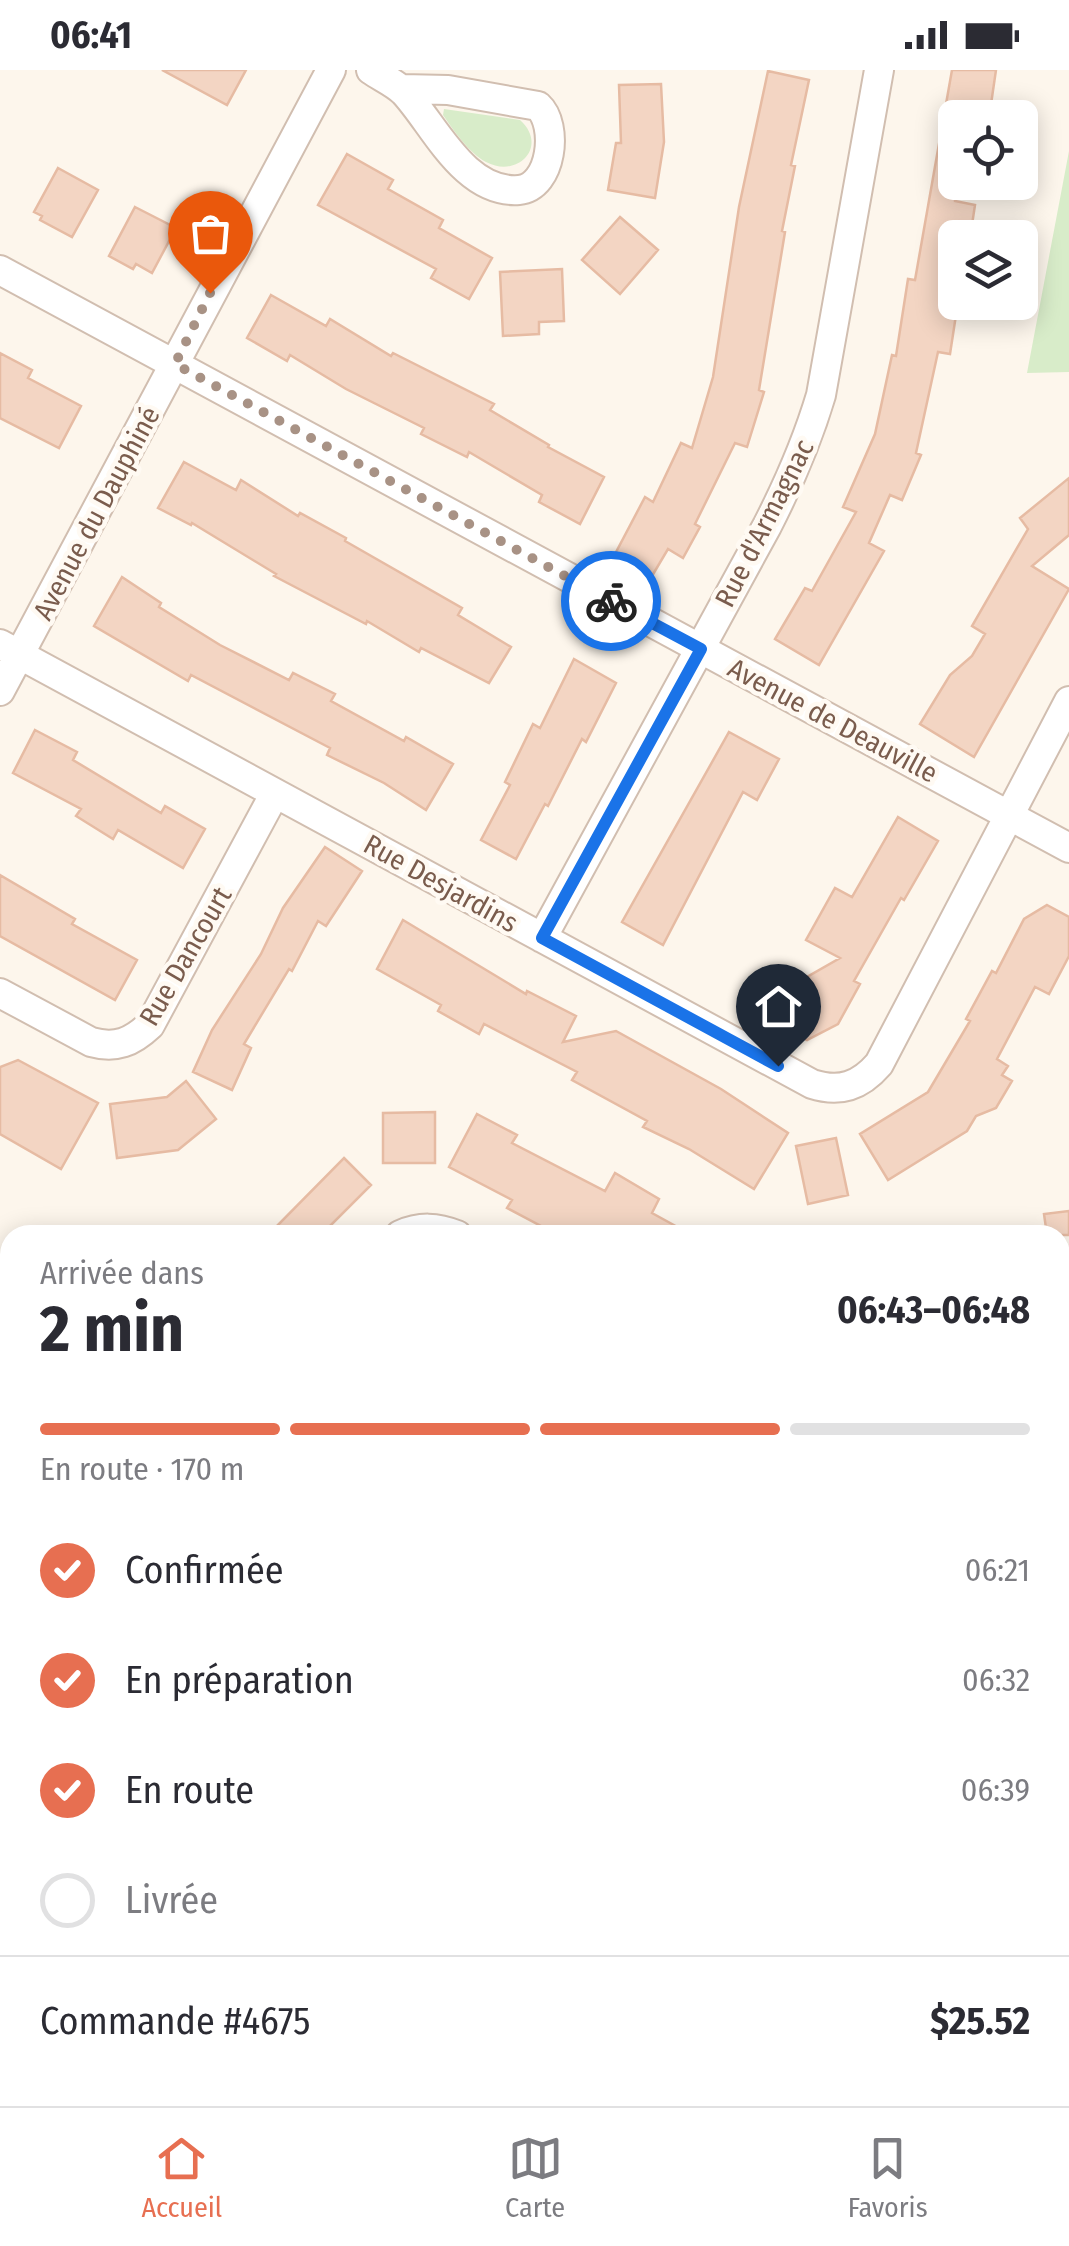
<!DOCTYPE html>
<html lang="fr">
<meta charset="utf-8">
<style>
body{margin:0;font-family:"Fira Sans Condensed",sans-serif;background:#f2f2f3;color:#2b2b33;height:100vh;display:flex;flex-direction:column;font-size:38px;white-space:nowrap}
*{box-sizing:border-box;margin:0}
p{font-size:32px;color:#7c7c81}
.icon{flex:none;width:55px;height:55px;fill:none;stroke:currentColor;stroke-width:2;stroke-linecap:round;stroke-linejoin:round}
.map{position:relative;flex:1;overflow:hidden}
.drawer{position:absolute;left:0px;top:1155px;width:1070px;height:882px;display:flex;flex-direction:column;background:#fff;border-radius:30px 30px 0 0;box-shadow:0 5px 25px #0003}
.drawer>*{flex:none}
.fabs{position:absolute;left:938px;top:30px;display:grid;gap:20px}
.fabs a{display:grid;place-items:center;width:100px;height:100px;border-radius:15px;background:#fff;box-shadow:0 5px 25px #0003;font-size:50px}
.pin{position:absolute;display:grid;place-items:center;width:85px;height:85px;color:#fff;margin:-102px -42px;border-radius:50% 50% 50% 0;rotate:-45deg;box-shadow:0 0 10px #0007}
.pin .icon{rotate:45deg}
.courier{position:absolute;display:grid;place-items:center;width:100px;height:100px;margin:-50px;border:8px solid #1a73e8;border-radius:50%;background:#fff;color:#222;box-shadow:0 2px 12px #0007}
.headline em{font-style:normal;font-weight:700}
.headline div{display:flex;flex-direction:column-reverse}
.headline{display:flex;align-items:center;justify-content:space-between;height:170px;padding:0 40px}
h1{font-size:65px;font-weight:700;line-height:75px}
.bar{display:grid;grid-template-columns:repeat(4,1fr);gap:15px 10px;align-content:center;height:120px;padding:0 40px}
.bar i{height:12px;border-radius:8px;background:#e1e1e2}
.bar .active{background:#e76f51}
.bar p{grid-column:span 4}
.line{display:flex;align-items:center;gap:25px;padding:0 40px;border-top:2px solid #e1e1e2}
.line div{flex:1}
ol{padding:0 40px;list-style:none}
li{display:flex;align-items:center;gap:30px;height:110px}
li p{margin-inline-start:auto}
li .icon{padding:10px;border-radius:50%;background:#e76f51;color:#fff;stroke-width:4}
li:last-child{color:#7c7c81}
li i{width:55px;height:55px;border:5px solid #e1e1e2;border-radius:50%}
.status{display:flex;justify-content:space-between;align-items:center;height:70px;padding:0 50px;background:#fff;direction:ltr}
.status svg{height:28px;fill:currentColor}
.tabs{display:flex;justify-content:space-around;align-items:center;height:140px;border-top:2px solid #e1e1e2;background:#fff;font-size:28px;color:#7c7c81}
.tabs a{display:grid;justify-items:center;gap:5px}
.tabs .active{color:#e76f51}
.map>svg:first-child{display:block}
.green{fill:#d8ecc9}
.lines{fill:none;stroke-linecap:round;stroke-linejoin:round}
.stream{stroke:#a5d3da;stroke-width:9}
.building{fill:#f3d5c3;stroke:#e6bba3;stroke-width:2.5}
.street-casing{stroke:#d1beb0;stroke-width:32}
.street{stroke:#fff;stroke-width:28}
.done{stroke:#a89285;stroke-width:10;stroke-dasharray:0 18}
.route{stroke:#1a73e8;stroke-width:12}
.labels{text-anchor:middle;stroke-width:9;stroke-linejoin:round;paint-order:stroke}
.street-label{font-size:28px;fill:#7a5c4d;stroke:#fffaf3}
</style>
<div class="status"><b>06:41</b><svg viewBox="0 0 49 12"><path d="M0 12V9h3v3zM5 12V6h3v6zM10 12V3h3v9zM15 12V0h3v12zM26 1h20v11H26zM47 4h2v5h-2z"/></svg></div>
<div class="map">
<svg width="1069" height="2036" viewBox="0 0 1069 2036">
<rect width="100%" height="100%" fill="#fdf6ec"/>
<path class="green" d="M444 39 520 50C549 76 518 109 486 92 469 83 454 61 443 45Z
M1069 81V302L1027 303Z"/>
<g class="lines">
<path class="stream" d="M0 1959 10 1970
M63 2028 71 2036"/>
</g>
<path class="building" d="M162 0H246L227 35Z
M952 0H996L989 48H955V131L975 135 970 168H955V232H958L950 284 938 282 916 383 921 385 902 430 890 425 869 473 884 481 819 595 775 569 805 518 812 521 856 442 843 437 875 364 892 285 896 286 908 209 915 210Z
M768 1 809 10 791 95 795 96 782 161 785 162 759 320 764 322 747 377 735 373 695 454 700 457 683 488 668 479 652 506 614 486 645 427 653 432 681 373 692 378 713 307 739 137Z
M661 14 664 72 655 128 608 120 616 73H621L619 15Z
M347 84 393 110 388 119 443 150 439 158 492 188 469 229 431 208 436 199 318 135Z
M58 98 98 120 72 167 40 150 42 146 34 142Z
M135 137 176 158 152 203 136 194 133 199 109 186Z
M620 147 658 180 620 224 582 190Z
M562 199 564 251 539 252V264L503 266 500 202Z
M271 225 326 256 330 249 391 286 393 283 494 334 490 340 549 375 548 377 604 407 580 454 539 432 542 425 469 382 467 387 421 364 424 358 346 319 290 285 287 291 247 268Z
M0 283 32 300 28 308 81 336 59 378 0 348Z
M184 392 236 420 241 410 298 446 300 443 346 468 345 471 462 538 458 545 511 577 489 613 421 578 419 582 367 551 366 554 274 506 276 504 192 453 191 455 158 438Z
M1069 408V465L1032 496 1069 519 974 687 920 654 950 605 972 586 985 564 972 556 1028 459 1020 448Z
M122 507 161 533 159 537 220 575 289 610 293 603 335 624 331 631 404 671 406 667 453 694 426 740 384 713 327 685 330 678 191 605 188 611 94 556Z
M574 589 616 613 586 672 582 669 548 736 545 734 516 789 481 770 510 715 505 712 533 654 540 658Z
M35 660 77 682 73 690 161 743 165 736 205 759 183 798 118 760 113 769 76 746 81 739 13 703Z
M729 662 779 689 757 730 743 722 663 875 622 852Z
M898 747 938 771 904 830 901 828 854 911 860 914 838 954 807 970 777 955 800 911 840 888 806 870 835 818 852 827Z
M325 777 362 801 326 856 318 851 292 901 289 899 244 974 251 978 232 1020 193 1002 212 960 261 884 283 838Z
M0 805 75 849 72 854 137 890 115 930 0 866Z
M1047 835 1069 847V886L1049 924 1035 917 997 989 1008 996 1002 1005 1012 1011 996 1038 976 1046 967 1061 888 1110 860 1064 928 1022 970 951 966 949 992 901 996 903 1024 849Z
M403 850 526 924 527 921 576 946 563 972 616 961 721 1019 788 1063 754 1119 689 1079 643 1057 647 1051 572 1010 577 1002 484 954 479 964 438 941 441 935 377 899Z
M18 990 98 1033 61 1099 0 1064V997Z
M186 1011 216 1049 178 1080 117 1088 110 1034 167 1027Z
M435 1042V1093H383V1043Z
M477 1044 517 1065 512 1073 605 1121 615 1103 659 1129 652 1143 692 1165H558L507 1138 512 1130 449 1097Z
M836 1068 848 1125 808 1134 796 1076Z
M344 1088 371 1115 321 1165H268Z
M1069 1141V1165H1047L1044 1144Z"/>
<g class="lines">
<defs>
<path id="street" d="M371 0C381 7 395 13 404 22 434 54 464 124 519 120 552 117 559 55 538 36L448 20 402 19
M0 200 1069 778
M0 574 812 1014C840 1023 860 1016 879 994L1069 631
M0 621 331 0
M542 868 767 456C789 413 807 372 821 325L879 0
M0 923 91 972C116 979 132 972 150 955L275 723
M400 1165C420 1156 437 1157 457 1165
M0 1298 10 1303
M1060 1497 1069 1502
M1060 1859 1069 1846
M1060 1898 1069 1905
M611 2036 616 2028"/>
</defs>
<use href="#street" class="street-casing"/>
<use href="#street" class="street"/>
</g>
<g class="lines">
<path class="done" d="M210 223 175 294 611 531"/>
<path class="route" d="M611 531 701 579 542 868 778 996"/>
</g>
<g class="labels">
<g class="street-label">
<text transform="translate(96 443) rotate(-62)" y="10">Avenue du Dauphiné</text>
<text transform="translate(764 453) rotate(-63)" y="10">Rue d'Armagnac</text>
<text transform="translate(833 650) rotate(28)" y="10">Avenue de Deauville</text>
<text transform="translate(441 813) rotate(29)" y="10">Rue Desjardins</text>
<text transform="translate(185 886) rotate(-60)" y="10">Rue Dancourt</text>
</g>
</g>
</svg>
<div class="fabs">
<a><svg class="icon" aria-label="locate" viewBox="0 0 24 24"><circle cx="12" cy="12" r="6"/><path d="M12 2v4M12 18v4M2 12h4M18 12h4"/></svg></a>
<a><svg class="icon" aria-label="layers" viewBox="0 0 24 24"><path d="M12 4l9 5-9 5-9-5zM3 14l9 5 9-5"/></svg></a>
</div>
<div class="pin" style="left:210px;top:223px;background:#ea580c"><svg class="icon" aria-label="bag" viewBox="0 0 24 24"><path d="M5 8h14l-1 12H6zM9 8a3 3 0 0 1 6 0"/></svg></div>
<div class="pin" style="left:778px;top:996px;background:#1f2937"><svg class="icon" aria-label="home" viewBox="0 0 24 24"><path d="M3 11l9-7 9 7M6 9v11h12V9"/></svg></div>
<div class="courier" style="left:611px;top:531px"><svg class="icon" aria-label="bike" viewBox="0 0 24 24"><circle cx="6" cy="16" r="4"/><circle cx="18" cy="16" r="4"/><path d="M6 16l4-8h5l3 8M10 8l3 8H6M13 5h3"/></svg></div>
<section class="drawer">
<div class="headline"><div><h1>2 min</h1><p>Arrivée dans</p></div><em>06:43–06:48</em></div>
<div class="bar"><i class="active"></i><i class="active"></i><i class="active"></i><i></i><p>En route · 170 m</p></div>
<ol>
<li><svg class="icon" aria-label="check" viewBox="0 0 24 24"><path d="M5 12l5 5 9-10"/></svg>Confirmée<p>06:21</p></li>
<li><svg class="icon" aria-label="check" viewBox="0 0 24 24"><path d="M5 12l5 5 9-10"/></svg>En préparation<p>06:32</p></li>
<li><svg class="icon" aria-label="check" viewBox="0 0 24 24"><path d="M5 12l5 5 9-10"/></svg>En route<p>06:39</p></li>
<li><i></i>Livrée</li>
</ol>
<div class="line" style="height:130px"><div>Commande #4675</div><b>$25.52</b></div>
</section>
</div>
<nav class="tabs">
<a class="active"><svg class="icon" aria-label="home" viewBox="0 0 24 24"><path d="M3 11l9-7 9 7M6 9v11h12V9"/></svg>Accueil</a>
<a><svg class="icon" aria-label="map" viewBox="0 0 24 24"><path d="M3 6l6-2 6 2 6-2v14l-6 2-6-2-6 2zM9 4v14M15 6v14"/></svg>Carte</a>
<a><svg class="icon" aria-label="saved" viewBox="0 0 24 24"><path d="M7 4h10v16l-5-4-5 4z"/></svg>Favoris</a>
</nav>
